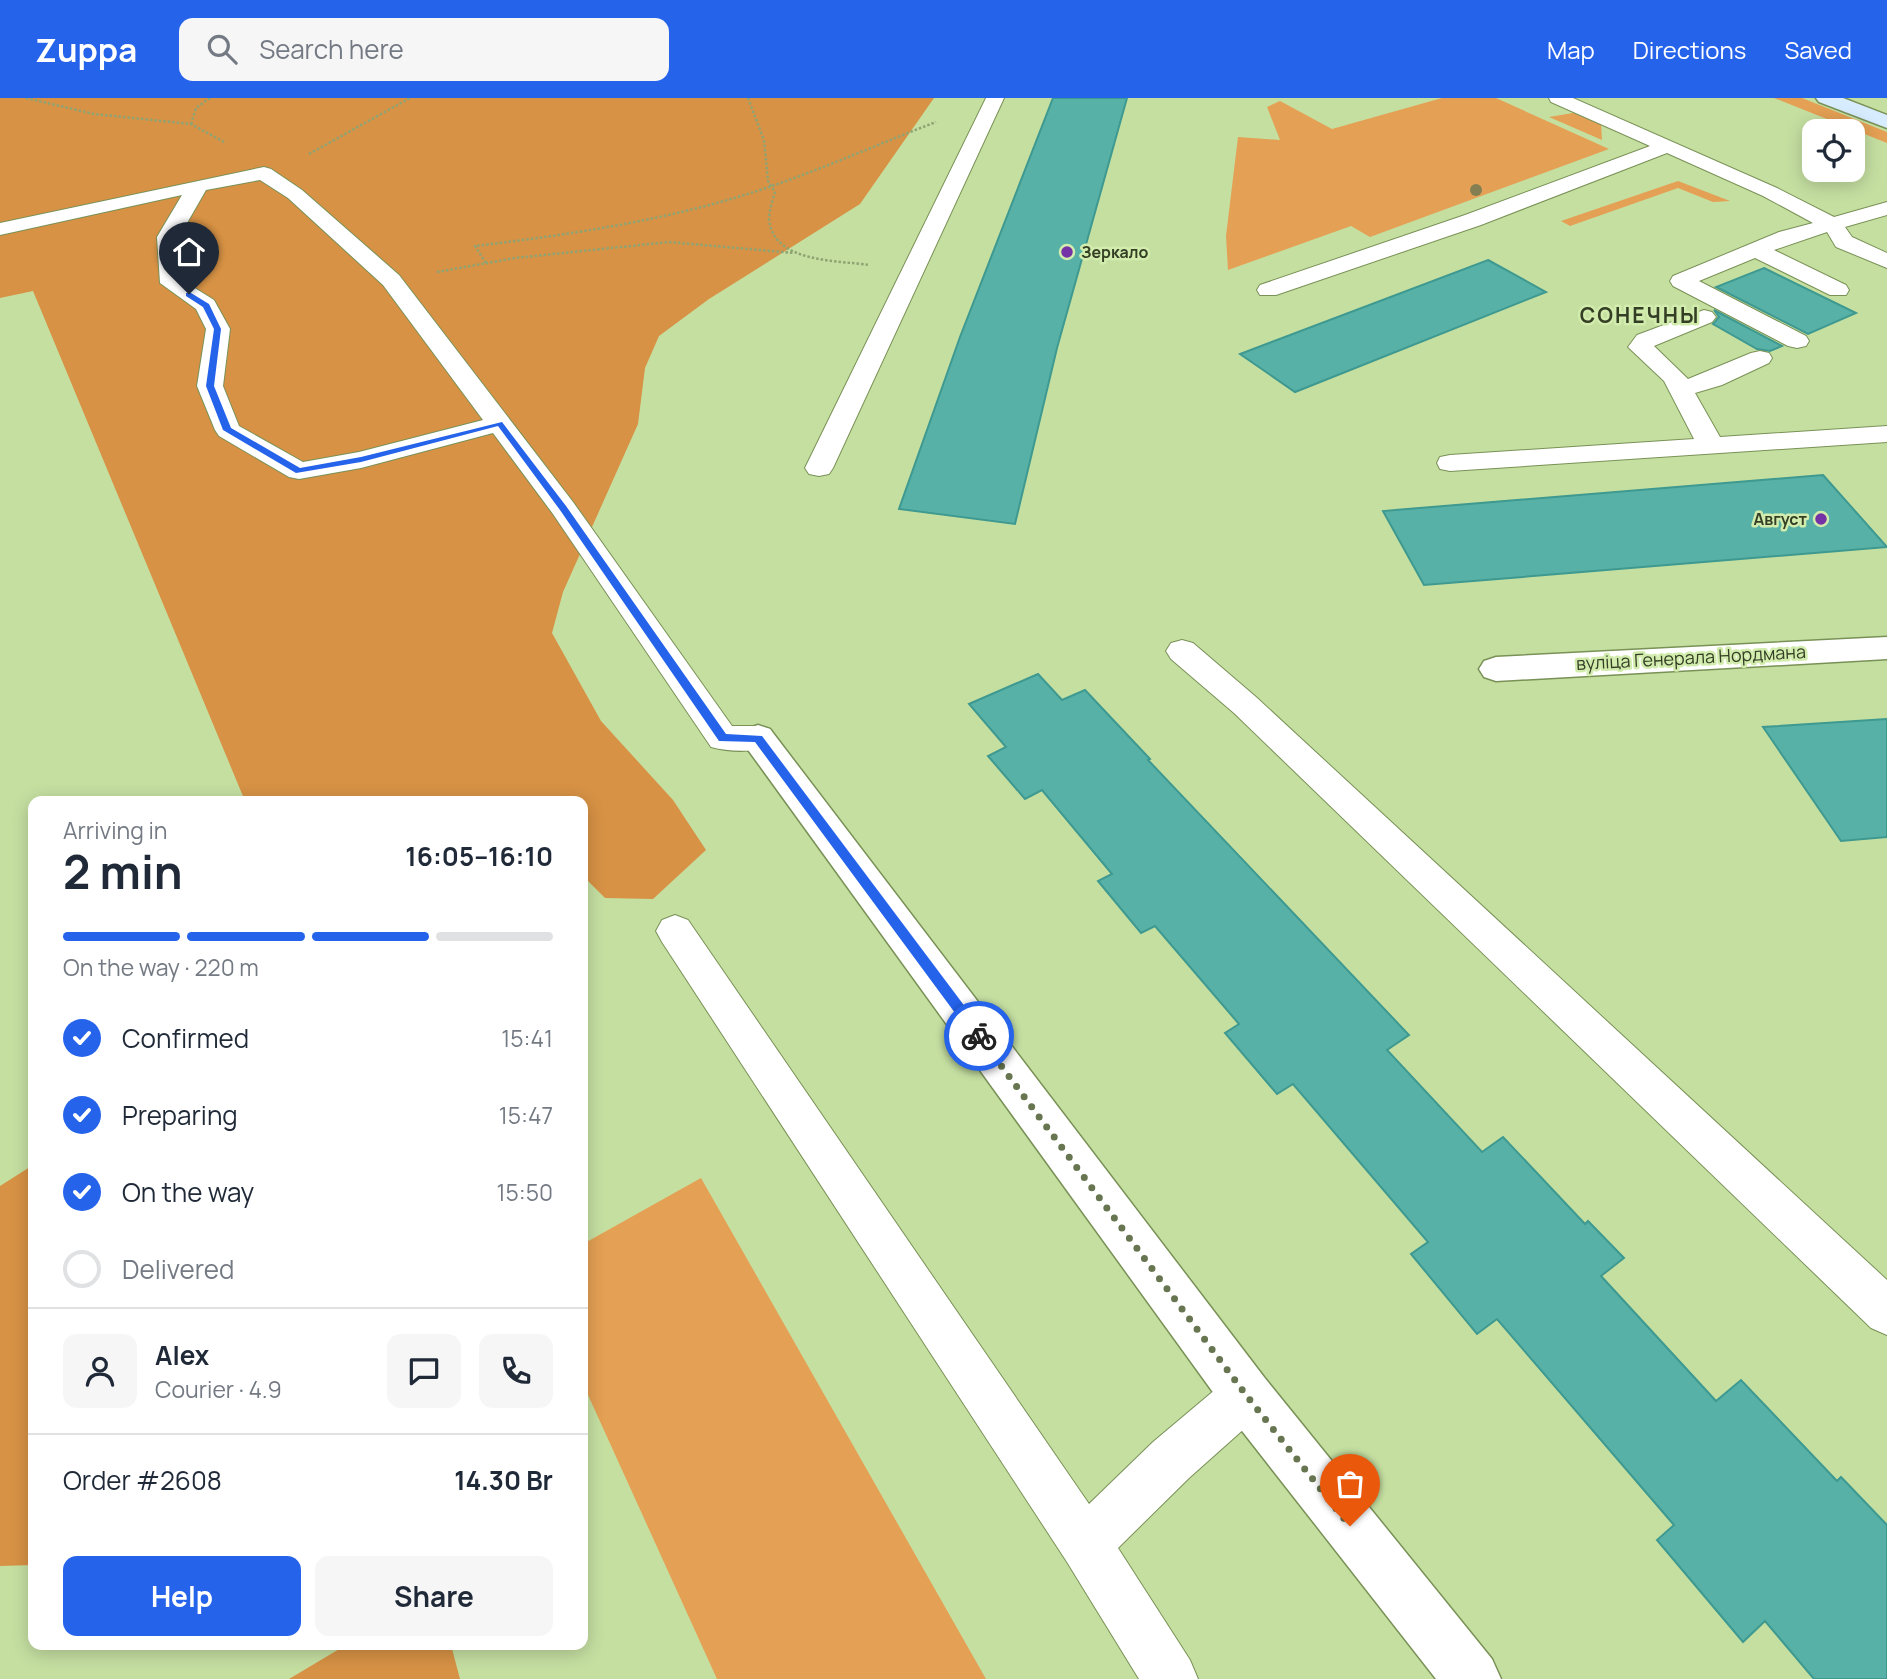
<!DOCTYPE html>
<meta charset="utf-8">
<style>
body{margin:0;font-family:Manrope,sans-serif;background:#f6f6f7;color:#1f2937;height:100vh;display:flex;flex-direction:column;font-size:26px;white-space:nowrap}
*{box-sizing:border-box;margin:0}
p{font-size:23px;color:#747a83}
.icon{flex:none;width:38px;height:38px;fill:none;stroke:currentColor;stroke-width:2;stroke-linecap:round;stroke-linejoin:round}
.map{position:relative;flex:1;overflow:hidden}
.sheet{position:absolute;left:28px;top:698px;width:560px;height:854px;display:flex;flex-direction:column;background:#fff;border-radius:14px;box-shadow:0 4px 18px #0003}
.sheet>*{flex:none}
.fabs{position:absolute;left:1802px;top:21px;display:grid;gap:14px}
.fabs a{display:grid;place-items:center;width:63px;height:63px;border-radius:14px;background:#fff;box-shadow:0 4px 18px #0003;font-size:35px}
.pin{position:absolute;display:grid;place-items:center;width:60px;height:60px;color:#fff;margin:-72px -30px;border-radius:50% 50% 50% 0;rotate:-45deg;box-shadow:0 0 7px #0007}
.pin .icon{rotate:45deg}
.courier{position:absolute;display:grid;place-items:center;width:70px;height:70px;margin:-35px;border:5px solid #2563eb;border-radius:50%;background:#fff;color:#222;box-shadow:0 2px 9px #0007}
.headline em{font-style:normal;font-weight:700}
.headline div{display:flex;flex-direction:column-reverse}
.headline{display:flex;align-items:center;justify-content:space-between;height:119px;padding:0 35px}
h1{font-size:46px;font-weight:700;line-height:52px}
.bar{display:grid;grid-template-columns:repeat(4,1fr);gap:10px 7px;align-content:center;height:84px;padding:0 35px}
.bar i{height:9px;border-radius:5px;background:#e0e1e3}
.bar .current{background:#2563eb}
.bar p{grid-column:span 4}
.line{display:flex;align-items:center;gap:18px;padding:0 35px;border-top:2px solid #e0e1e3}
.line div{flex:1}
.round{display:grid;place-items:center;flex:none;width:74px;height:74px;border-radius:14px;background:#f6f6f7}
ol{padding:0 35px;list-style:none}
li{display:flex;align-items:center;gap:21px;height:77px}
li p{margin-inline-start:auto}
li .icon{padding:7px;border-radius:50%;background:#2563eb;color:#fff;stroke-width:4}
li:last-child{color:#747a83}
li i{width:38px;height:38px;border:4px solid #e0e1e3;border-radius:50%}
.action{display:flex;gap:14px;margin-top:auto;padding:14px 35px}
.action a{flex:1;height:80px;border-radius:14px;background:#2563eb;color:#fff;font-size:28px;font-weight:700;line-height:80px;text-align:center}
.action a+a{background:#f6f6f7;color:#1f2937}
header{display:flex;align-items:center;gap:42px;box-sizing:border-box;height:98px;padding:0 35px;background:#2563eb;color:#fff}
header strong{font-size:33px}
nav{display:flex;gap:38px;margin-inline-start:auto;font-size:24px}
.search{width:490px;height:63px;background:#f6f6f7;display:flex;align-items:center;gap:18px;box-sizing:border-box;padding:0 24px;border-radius:14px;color:#747a83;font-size:26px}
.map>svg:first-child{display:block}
.green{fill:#e4a054}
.forest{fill:#d79245}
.building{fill:#58b1a7;stroke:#3e9990;stroke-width:2}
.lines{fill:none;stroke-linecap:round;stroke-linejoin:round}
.lane-casing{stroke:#799156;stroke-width:2}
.street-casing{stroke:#799156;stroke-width:3}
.secondary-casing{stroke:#799156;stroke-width:3}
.path{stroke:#8fa373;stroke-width:2.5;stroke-dasharray:2.5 2;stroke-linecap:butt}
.lane{fill:#fff;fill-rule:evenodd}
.street{fill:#fff;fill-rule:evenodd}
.secondary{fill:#d8ecff;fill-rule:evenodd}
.tree{fill:#847f52}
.route{fill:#2563eb}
.done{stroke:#677650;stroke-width:7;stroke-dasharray:0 12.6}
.poi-dot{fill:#7432a6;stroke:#d2ecad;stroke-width:2.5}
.labels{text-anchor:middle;stroke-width:5;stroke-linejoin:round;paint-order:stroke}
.far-poi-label{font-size:16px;font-weight:bold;fill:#343e25;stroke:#d2ecad;text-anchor:start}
.street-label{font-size:18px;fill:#343e25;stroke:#d2ecad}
.far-district-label{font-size:21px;font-weight:bold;letter-spacing:2px;fill:#343e25;stroke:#d2ecad}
</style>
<header>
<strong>Zuppa</strong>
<div class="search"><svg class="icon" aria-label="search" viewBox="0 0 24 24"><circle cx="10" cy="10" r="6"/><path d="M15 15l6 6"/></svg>Search here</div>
<nav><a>Map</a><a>Directions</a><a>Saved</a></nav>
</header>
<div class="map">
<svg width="1887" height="1581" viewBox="0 0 1887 1581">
<rect width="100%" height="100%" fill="#c5dfa1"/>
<path class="green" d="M1442 0H1496L1609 51 1370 139 1351 128 1228 172 1226 138 1238 39 1280 42 1267 9 1280 3 1332 31Z
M1774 0H1802L1887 34V45Z
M1573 15 1601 25 1602 42 1549 19Z
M1678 83 1730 103 1713 104 1678 90 1570 128 1561 123Z
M701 1080 986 1581H717L583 1286V1146Z"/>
<path class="forest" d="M0 0H934L860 106 709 201 659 238 645 270 638 326 563 494 552 535 601 623 673 702 706 752 653 801 605 800 583 778V704L245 703 33 193 0 200Z
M33 1067V1467L0 1468V1088Z
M346 1547H451L460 1581H289Z"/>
<path class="building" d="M1053 0H1127L1057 250 1015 426 899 411 960 239Z
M1488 162 1546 194 1295 294 1240 256Z
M1764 170 1856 215 1808 236 1716 189Z
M1714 212 1782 248 1770 253 1757 251 1713 226 1719 219Z
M1823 377 1887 449 1424 487 1383 413Z
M1038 576 1062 602 1085 592 1150 661 1148 662 1409 937 1387 952 1482 1054 1503 1039 1585 1126 1588 1123 1624 1160 1601 1178 1716 1303 1741 1282 1837 1383 1841 1379 1887 1427V1581H1814L1765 1523 1743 1544 1657 1442 1674 1427 1497 1221 1477 1236 1411 1156 1428 1144 1293 986 1277 996 1225 935 1239 926 1155 828 1141 835 1098 783 1112 776 1042 692 1025 701 988 658 1006 649 969 606Z
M1887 621V739L1841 743 1763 629Z"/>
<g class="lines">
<defs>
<path id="lane" d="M986 0H1004L833 370 829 376 819 378 809 376 805 370Z
M1549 0H1573L1777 90 1834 119 1887 104V117L1845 129 1852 139 1887 155V170L1836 149 1827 134 1774 152 1846 187 1849 192 1846 197H1830L1755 160 1699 183 1806 238 1809 243 1806 248 1797 250 1788 248 1673 188 1670 183 1673 178 1779 134 1813 125 1763 98 1667 55 1481 127 1276 197H1260L1257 192 1260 187 1465 117 1650 48 1551 4Z
M264 69 271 71 302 92 399 177 573 404 732 628H758L770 631 775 640 770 649C751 654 730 654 711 649L553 416 493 335 361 370 299 381 289 379 219 338 215 332 197 288 206 231 196 211 160 185 157 139 182 97 0 137V125ZM260 82 288 100 383 187 483 322 359 354 303 364 239 328 223 288 230 231 214 202 182 182 179 139 206 92Z
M1704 212 1712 214 1716 219 1712 224 1654 248 1688 281 1751 255 1760 253 1769 255 1772 260 1769 265 1722 287 1695 295 1720 339 1887 328V344L1450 373 1440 371 1437 365 1440 359 1450 357 1694 341 1664 283 1628 249 1637 237Z
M1182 542 1193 545 1256 599 1887 1182V1237L1871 1230 1234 615 1171 561 1166 553 1171 545Z
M675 817 688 822 1089 1406 1153 1344 1229 1280 1246 1273 1263 1280 1270 1297 1263 1314 1189 1380 1118 1450 1190 1562 1198 1581H1139L1067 1464 662 844 656 833 662 822Z"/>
<path id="street" d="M1887 539V561L1496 583 1484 579 1479 571 1484 563 1496 559Z
M758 627 770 631 1264 1279 1492 1561 1501 1581H1436L1228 1315 746 649 741 640 746 631Z"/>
<path id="secondary" d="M1816 0H1843L1887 17V30L1819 4Z"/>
</defs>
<use href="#lane" class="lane-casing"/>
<use href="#street" class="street-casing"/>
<use href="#secondary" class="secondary-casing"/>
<path class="path" d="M26 0 94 16 191 26 224 44
M748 0 764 42 768 83 775 94C773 102 769 112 769 121 773 165 836 162 869 167
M191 26 196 10 210 0
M309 56 410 0
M486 165 475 148C575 136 676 121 772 88 827 69 881 45 936 24
M437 174 515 160 669 144 794 155"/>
<use href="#lane" class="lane"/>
<use href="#street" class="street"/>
<use href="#secondary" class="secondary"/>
</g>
<circle class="tree" cx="1476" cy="92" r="6"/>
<path class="route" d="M186 195H191L209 206 221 231 214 288 231 330 300 370 361 359 502 324 566 408 726 636 762 638 984 934V942H975L755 644 719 643 560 412 498 328 361 364 296 375 223 332 206 288 214 231 203 209 186 198Z"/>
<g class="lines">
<path class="done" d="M979 938 1246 1297 1350 1428"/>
</g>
<g class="poi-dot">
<circle cx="1067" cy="154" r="7"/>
<circle cx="1821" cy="421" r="7"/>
</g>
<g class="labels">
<g class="far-poi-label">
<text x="1081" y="160">Зеркало</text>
<text x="1807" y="427" text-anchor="end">Август</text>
</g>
<g class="street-label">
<text transform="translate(1691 560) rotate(-3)" y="6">вуліца Генерала Нордмана</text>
</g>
<g class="far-district-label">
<text x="1640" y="225">СОНЕЧНЫ</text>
</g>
</g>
</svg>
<div class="fabs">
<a><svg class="icon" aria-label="locate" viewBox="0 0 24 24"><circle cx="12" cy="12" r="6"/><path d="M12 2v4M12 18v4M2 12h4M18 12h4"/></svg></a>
</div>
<div class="pin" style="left:1350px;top:1428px;background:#ea580c"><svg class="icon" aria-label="bag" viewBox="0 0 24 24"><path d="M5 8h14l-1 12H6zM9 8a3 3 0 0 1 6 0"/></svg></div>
<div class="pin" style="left:189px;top:196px;background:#1f2937"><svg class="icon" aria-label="home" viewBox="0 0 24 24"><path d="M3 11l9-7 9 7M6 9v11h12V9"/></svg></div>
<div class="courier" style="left:979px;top:938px"><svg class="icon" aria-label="bike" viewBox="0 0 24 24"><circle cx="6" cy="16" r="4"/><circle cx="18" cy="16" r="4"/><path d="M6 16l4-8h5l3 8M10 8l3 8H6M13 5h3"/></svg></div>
<section class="sheet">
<div class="headline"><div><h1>2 min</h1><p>Arriving in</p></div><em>16:05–16:10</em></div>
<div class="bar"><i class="current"></i><i class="current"></i><i class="current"></i><i></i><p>On the way · 220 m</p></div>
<ol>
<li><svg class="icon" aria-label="check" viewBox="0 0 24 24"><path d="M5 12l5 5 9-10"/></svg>Confirmed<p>15:41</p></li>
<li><svg class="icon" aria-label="check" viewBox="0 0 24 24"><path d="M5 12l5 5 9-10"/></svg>Preparing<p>15:47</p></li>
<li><svg class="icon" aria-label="check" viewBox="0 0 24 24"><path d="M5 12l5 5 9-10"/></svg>On the way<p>15:50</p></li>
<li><i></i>Delivered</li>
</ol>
<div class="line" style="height:126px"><a class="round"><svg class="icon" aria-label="person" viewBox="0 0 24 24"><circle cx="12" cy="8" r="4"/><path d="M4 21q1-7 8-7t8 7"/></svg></a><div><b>Alex</b><p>Courier · 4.9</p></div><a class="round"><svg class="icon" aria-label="chat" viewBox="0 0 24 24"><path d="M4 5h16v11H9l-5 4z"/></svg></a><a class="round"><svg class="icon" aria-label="phone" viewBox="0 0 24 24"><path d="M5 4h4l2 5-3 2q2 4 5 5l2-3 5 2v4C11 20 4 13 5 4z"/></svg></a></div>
<div class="line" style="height:91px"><div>Order #2608</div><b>14.30 Br</b></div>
<div class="action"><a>Help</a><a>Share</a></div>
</section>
</div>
